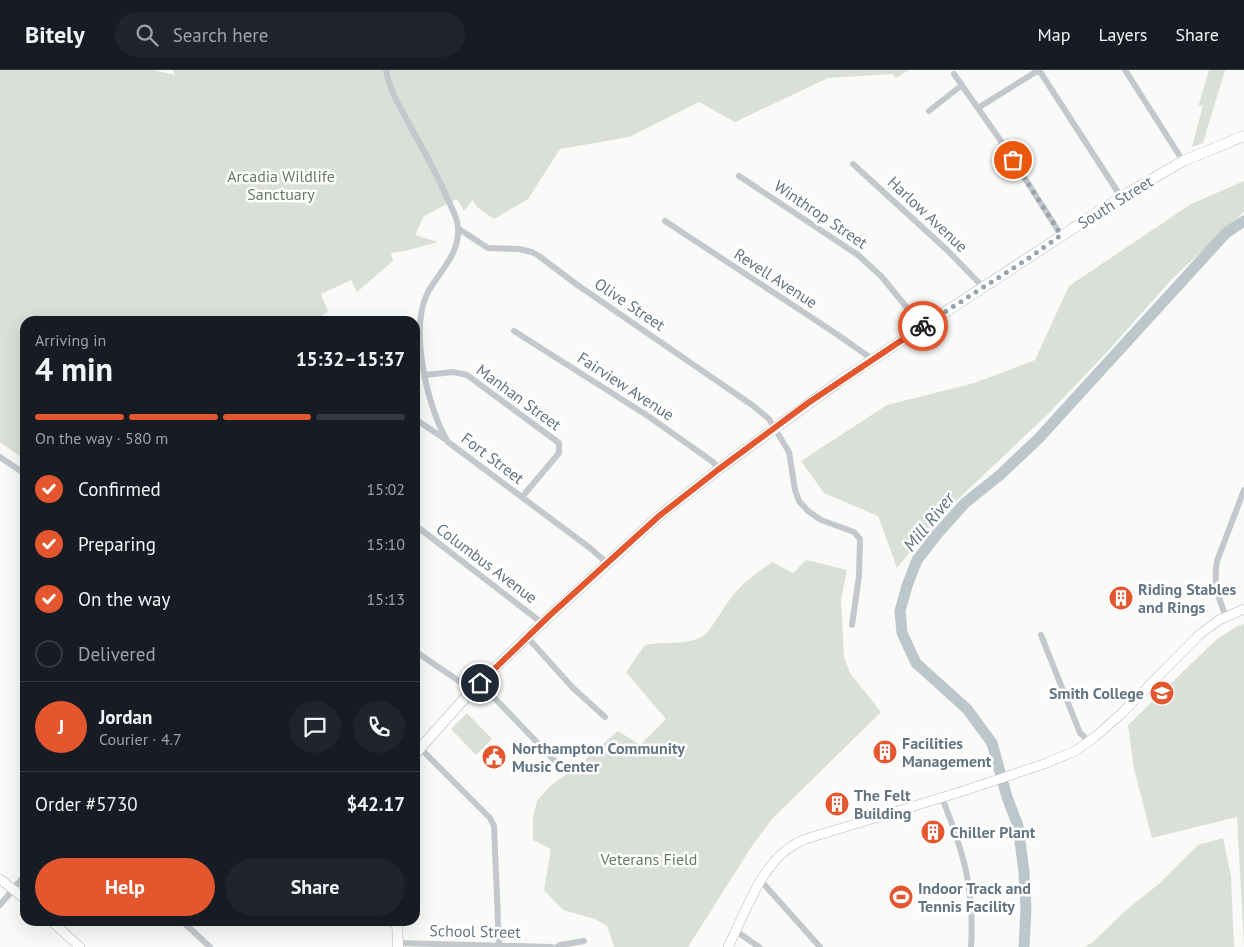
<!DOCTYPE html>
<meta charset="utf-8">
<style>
body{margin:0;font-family:"PT Sans",sans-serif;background:#20242c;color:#f1f3f6;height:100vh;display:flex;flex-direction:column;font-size:19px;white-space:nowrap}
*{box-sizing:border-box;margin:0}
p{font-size:16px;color:#9ea1a6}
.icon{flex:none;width:28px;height:28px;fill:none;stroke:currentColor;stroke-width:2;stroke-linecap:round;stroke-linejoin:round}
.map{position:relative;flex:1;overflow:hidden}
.side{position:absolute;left:20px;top:246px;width:400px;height:610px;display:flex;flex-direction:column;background:#171b24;border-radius:15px;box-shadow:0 5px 20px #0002}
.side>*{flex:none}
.pin{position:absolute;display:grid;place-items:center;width:42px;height:42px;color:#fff;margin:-21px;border:2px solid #fff;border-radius:50%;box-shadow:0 1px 5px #0007}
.courier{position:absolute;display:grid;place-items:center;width:50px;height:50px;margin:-25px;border:4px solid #e4572e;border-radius:50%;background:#fff;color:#222;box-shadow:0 1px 6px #0007}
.head em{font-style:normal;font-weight:700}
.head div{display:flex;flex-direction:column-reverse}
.head{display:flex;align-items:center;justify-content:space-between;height:85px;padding:0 15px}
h1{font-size:32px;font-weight:700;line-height:38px}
.bar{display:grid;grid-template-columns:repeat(4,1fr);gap:8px 5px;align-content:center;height:60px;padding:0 15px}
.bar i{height:6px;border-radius:4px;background:#363941}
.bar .active{background:#e4572e}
.bar p{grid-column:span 4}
.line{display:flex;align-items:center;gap:12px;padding:0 15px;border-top:1px solid #363941}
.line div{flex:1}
.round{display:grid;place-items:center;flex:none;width:52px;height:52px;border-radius:26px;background:#20242c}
ol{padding:0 15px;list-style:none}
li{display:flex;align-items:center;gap:15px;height:55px}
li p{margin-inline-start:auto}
li .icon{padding:5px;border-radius:50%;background:#e4572e;color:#fff;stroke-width:4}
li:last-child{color:#9ea1a6}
li i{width:28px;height:28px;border:2px solid #363941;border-radius:50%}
.cta{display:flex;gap:10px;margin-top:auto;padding:10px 15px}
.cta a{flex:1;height:58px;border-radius:30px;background:#e4572e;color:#fff;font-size:20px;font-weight:700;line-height:58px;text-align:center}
.cta a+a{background:#20242c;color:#f1f3f6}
header{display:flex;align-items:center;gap:30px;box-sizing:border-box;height:70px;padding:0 25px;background:#171b24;border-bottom:1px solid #363941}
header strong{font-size:24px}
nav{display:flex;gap:28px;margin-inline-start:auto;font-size:18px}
.search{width:350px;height:45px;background:#20242c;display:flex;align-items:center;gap:12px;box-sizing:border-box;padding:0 18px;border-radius:28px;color:#9ea1a6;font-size:19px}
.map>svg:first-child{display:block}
.green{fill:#dadfd7}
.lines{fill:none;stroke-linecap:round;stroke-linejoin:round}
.river{stroke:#bbc7cb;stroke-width:11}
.secondary-casing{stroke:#b3babf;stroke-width:10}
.primary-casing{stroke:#b5babe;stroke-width:11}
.minor{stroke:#c3c8cc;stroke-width:6}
.secondary{stroke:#fff;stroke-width:9}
.primary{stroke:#fff;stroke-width:10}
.done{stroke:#99a4ac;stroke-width:5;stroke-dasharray:0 9}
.route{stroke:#e4572e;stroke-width:6}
.labels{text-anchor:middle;stroke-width:5;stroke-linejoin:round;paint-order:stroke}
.park-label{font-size:16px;fill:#687a64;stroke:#fff}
.street-label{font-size:16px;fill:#657683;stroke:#fff}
.poi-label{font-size:16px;font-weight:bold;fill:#657683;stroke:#fff;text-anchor:start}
.water-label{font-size:18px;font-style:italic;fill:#60757c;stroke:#fff}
</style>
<header>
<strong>Bitely</strong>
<div class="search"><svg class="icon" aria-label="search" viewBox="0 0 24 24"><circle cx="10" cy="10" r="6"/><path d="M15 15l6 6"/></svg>Search here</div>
<nav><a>Map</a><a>Layers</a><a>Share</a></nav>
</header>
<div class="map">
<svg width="1244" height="877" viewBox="0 0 1244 877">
<rect width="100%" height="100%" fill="#fafaf8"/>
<path class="green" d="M0 0H153L175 5 173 0H909L896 8 893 4 828 8 735 52 699 32 629 67 560 79 528 129 494 149 477 137 473 130 464 141 457 129 424 146 415 165 438 172 405 181 391 183 393 191 357 222 351 210 321 224 328 242 312 251H25V390L0 372Z
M1209 0H1225L1203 73 1192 77 1203 35 1198 37Z
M1244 111V142L1172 209 1107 282 1047 345 935 451 897 498 878 446 824 423 801 391 887 335 974 313 1035 290 1069 216 1191 134Z
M806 490 847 500 841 530 844 587 850 603 881 642 772 749 752 776 688 877H614L607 856 595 849 563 840 544 820 551 779 533 770V747L537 731 550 716 578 696 618 661 640 675 666 649 626 602 645 575C664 571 687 576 703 566 711 561 724 536 731 528 742 513 757 503 772 492L793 503Z
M1244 554V875L1237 747 1152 768 1134 699 1128 655 1217 569 1236 557Z
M467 643 492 669 476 685 451 659Z
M1223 768 1231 806 1234 877H1085L1093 872 1125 841 1160 813 1198 775Z"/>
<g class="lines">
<path class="river" d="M1024 877 1026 839 1024 802 1018 756 1007 727 992 673 967 639 916 593 902 563 900 541 907 516 917 490 938 463 965 433 1000 405 1039 368 1226 163 1244 151"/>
<defs>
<path id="secondary" d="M0 809 25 829
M51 851 80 877
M728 877C746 842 761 792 797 773 804 769 812 767 819 765L960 722 1047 693 1075 681 1095 667 1122 643 1200 564 1219 550 1244 539"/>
<path id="primary" d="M415 684 472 620 527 567 659 446 719 399 840 311 1121 127 1183 91 1244 66
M397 851 398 877"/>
</defs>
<use href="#secondary" class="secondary-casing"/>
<use href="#primary" class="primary-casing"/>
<path class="minor" d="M386 0C389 19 399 35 408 52 422 78 437 103 448 130 452 139 458 148 458 158 460 184 439 202 428 222 409 258 427 338 448 372L590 478 607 493
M1125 0 1183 91
M954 4 1003 74 1061 165
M978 38 1039 0 1121 127
M929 41 962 15
M853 94 947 180 983 217
M739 106 858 185 881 206 922 256
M665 151 838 265 872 289
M459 159 488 178 519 179 532 182 539 186 576 214 752 335 769 349 789 382 795 420 799 431 808 441 821 450 854 462 860 469 859 506 852 555
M514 261 648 346 713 392 719 399
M425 305 453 302 467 305 559 373V383L522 427
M415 349 445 369
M0 387 25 404
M415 455 542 553
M1226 547C1218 527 1213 512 1217 491L1244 420
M1041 565 1080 663 1089 671
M527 567 573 618 605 647
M415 581 472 620
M480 613 555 691
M419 677 490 748 494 756 499 875
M942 728C963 780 975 820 971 877
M761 811 820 877
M0 835 25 805
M182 851 210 877
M384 851 397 856
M736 861 759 877
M397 873 552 877
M557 877 560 875 584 871"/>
<use href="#secondary" class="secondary"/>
<use href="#primary" class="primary"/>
</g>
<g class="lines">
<path class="done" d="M923 256 1029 188 1061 165 1013 90"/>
<path class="route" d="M480 613 549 546 659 446 719 399 808 333 923 256"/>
</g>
<defs>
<symbol id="building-disc" viewBox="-11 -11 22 22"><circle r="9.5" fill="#e4572e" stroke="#fff"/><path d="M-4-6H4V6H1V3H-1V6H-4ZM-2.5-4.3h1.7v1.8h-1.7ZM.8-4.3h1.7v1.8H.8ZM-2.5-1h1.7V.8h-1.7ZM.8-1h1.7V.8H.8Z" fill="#fff"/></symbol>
<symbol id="university-disc" viewBox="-11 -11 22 22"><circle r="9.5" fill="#e4572e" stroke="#fff"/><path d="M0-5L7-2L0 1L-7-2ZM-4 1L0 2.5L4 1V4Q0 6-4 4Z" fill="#fff"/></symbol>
<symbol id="civic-disc" viewBox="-11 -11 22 22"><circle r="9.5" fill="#e4572e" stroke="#fff"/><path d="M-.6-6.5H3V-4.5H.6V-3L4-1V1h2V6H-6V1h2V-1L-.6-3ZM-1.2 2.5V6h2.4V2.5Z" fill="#fff"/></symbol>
<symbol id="stadium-disc" viewBox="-11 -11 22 22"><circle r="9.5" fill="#e4572e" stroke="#fff"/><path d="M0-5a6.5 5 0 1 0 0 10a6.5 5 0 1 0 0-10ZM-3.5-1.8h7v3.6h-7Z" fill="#fff"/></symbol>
</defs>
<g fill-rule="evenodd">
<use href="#building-disc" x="1107" y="514" width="28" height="28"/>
<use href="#university-disc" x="1148" y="609" width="28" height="28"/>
<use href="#building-disc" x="871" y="668" width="28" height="28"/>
<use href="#civic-disc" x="480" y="673" width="28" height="28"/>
<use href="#building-disc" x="823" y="720" width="28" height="28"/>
<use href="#building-disc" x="919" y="748" width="28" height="28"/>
<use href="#stadium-disc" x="887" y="813" width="28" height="28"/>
</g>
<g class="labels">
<g class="park-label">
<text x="281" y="112">Arcadia Wildlife<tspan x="281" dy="18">Sanctuary</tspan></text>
<text x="649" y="795">Veterans Field</text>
</g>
<g class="street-label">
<text transform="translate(1115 132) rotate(-32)" y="6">South Street</text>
<text transform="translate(821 144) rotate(34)" y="6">Winthrop Street</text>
<text transform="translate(928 144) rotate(43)" y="6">Harlow Avenue</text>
<text transform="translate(776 208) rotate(33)" y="6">Revell Avenue</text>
<text transform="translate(630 234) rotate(34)" y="6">Olive Street</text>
<text transform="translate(626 316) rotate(33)" y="6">Fairview Avenue</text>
<text transform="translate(519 327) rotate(36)" y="6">Manhan Street</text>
<text transform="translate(493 388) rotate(37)" y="6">Fort Street</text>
<text transform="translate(487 493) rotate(37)" y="6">Columbus Avenue</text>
<text transform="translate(475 861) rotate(1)" y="6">School Street</text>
</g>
<g class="poi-label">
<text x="1138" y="525">Riding Stables<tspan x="1138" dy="18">and Rings</tspan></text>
<text x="1144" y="629" text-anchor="end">Smith College</text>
<text x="902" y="679">Facilities<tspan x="902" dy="18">Management</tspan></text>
<text x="512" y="684">Northampton Community<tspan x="512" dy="18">Music Center</tspan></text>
<text x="854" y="731">The Felt<tspan x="854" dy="18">Building</tspan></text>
<text x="950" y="768">Chiller Plant</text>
<text x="918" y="824">Indoor Track and<tspan x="918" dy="18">Tennis Facility</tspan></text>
</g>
<g class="water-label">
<text transform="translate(929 452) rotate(-51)" y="6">Mill River</text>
</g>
</g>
</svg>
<div class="pin" style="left:1013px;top:90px;background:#ea580c"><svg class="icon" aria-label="bag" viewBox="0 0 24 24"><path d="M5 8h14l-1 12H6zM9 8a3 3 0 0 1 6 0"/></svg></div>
<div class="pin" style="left:480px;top:613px;background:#1f2937"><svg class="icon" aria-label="home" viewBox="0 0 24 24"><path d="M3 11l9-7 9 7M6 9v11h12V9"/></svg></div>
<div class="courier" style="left:923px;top:256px"><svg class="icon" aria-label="bike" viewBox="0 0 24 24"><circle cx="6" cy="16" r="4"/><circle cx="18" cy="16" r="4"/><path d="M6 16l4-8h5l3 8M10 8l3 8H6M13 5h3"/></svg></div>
<section class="side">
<div class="head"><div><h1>4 min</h1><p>Arriving in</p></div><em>15:32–15:37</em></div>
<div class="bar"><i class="active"></i><i class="active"></i><i class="active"></i><i></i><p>On the way · 580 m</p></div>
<ol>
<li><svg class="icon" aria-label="check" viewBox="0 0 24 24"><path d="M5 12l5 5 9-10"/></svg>Confirmed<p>15:02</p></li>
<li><svg class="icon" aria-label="check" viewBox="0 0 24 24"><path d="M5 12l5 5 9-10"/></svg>Preparing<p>15:10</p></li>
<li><svg class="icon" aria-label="check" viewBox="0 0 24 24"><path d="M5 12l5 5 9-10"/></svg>On the way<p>15:13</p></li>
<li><i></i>Delivered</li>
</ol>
<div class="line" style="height:90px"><b class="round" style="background:#e4572e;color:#fff">J</b><div><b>Jordan</b><p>Courier · 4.7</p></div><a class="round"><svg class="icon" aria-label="chat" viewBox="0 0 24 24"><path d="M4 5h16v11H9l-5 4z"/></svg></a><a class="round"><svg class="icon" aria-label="phone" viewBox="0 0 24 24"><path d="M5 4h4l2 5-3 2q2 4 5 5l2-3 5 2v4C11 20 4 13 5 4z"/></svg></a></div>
<div class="line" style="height:65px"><div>Order #5730</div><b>$42.17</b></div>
<div class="cta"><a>Help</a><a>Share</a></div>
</section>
</div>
